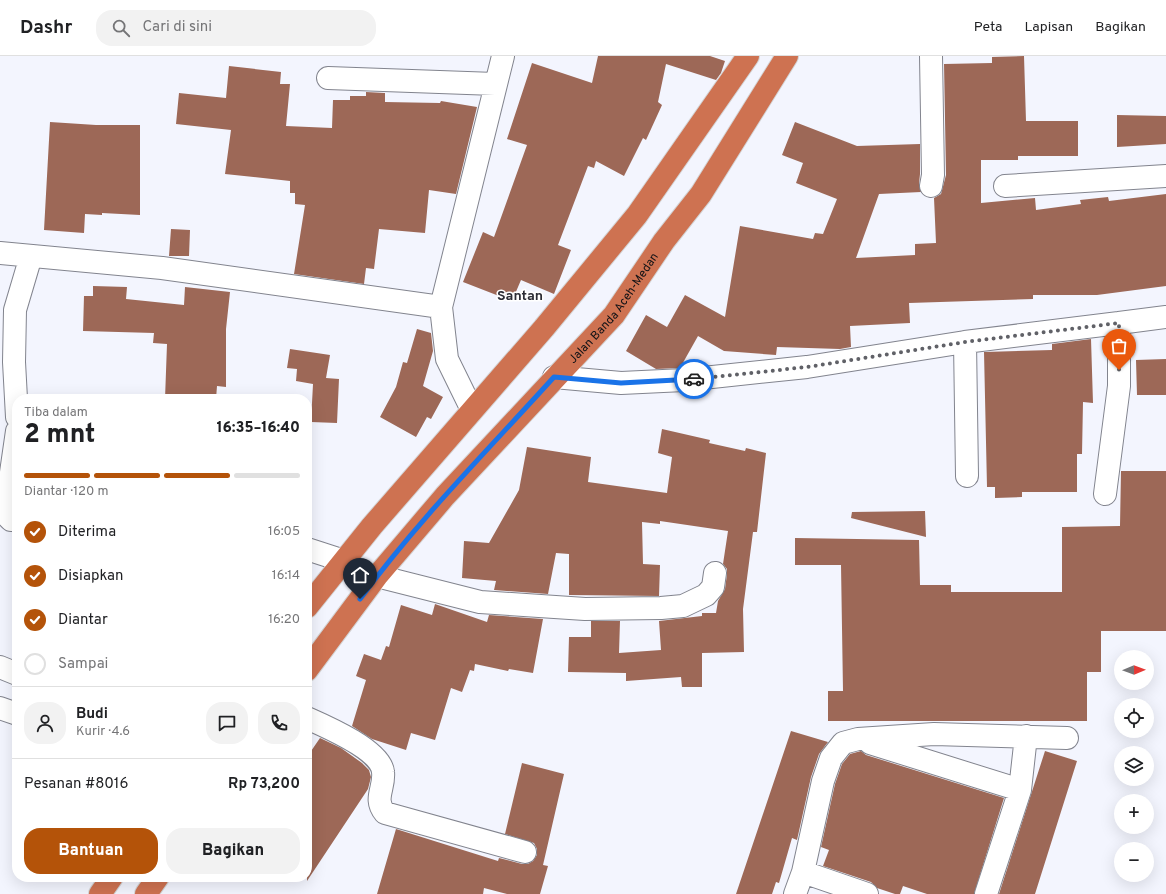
<!DOCTYPE html>
<html lang="id">
<meta charset="utf-8">
<style>
body{margin:0;font-family:Overpass,sans-serif;background:#f2f2f2;color:#202124;height:100vh;display:flex;flex-direction:column;font-size:15px;white-space:nowrap}
*{box-sizing:border-box;margin:0}
p{font-size:13px;color:#757577}
.icon{flex:none;width:22px;height:22px;fill:none;stroke:currentColor;stroke-width:2;stroke-linecap:round;stroke-linejoin:round}
.map{position:relative;flex:1;overflow:hidden}
.details{position:absolute;left:12px;top:338px;width:300px;height:488px;display:flex;flex-direction:column;background:#fff;border-radius:16px;box-shadow:0 4px 16px #0002}
.details>*{flex:none}
.needle{width:26px;rotate:89deg}
.tools{position:absolute;left:1114px;top:594px;display:grid;gap:8px}
.tools a{display:grid;place-items:center;width:40px;height:40px;border-radius:50%;background:#fff;box-shadow:0 4px 16px #0002;font-size:20px}
.pin{position:absolute;display:grid;place-items:center;width:34px;height:34px;color:#fff;margin:-41px -17px;border-radius:50% 50% 50% 0;rotate:-45deg;box-shadow:0 0 4px #0007}
.pin .icon{rotate:45deg}
.courier{position:absolute;display:grid;place-items:center;width:40px;height:40px;margin:-20px;border:3px solid #1a73e8;border-radius:50%;background:#fff;color:#222;box-shadow:0 1px 5px #0007}
.head em{font-style:normal;font-weight:800}
.head div{display:flex;flex-direction:column-reverse}
.head{display:flex;align-items:center;justify-content:space-between;height:68px;padding:0 12px}
h1{font-size:26px;font-weight:800;line-height:30px}
.bar{display:grid;grid-template-columns:repeat(4,1fr);gap:6px 4px;align-content:center;height:48px;padding:0 12px}
.bar i{height:5px;border-radius:3px;background:#e0e0e0}
.bar .selected{background:#b45309}
.bar p{grid-column:span 4}
.line{display:flex;align-items:center;gap:10px;padding:0 12px;border-top:1px solid #e0e0e0}
.line div{flex:1}
.round{display:grid;place-items:center;flex:none;width:42px;height:42px;border-radius:16px;background:#f2f2f2}
ol{padding:0 12px;list-style:none}
li{display:flex;align-items:center;gap:12px;height:44px}
li p{margin-inline-start:auto}
li .icon{padding:4px;border-radius:50%;background:#b45309;color:#fff;stroke-width:4}
li:last-child{color:#757577}
li i{width:22px;height:22px;border:2px solid #e0e0e0;border-radius:50%}
.button{display:flex;gap:8px;margin-top:auto;padding:8px 12px}
.button a{flex:1;height:46px;border-radius:16px;background:#b45309;color:#fff;font-size:16px;font-weight:800;line-height:46px;text-align:center}
.button a+a{background:#f2f2f2;color:#202124}
header{display:flex;align-items:center;gap:24px;box-sizing:border-box;height:56px;padding:0 20px;background:#fff;border-bottom:1px solid #e0e0e0}
header strong{font-size:19px}
nav{display:flex;gap:22px;margin-inline-start:auto;font-size:14px}
.search{width:280px;height:36px;background:#f2f2f2;display:flex;align-items:center;gap:10px;box-sizing:border-box;padding:0 14px;border-radius:16px;color:#757577;font-size:15px}
.map>svg:first-child{display:block}
.building{fill:#9d6857}
.lines{fill:none;stroke-linecap:round;stroke-linejoin:round}
.minor-casing{stroke:#82848e;stroke-width:24}
.highway-casing{stroke:#d4d4d5;stroke-width:24}
.minor{stroke:#fff;stroke-width:22}
.highway{stroke:#ce7251;stroke-width:22}
.done{stroke:#606167;stroke-width:4;stroke-dasharray:0 7.2}
.route{stroke:#1a73e8;stroke-width:5}
.labels{text-anchor:middle;stroke-width:3;stroke-linejoin:round;paint-order:stroke}
.street-label{font-size:12px;fill:#111216;stroke:#fff}
.quarter-label{font-size:14px;font-weight:bold;fill:#2b2c35;stroke:#fff}
</style>
<header>
<strong>Dashr</strong>
<div class="search"><svg class="icon" aria-label="search" viewBox="0 0 24 24"><circle cx="10" cy="10" r="6"/><path d="M15 15l6 6"/></svg>Cari di sini</div>
<nav><a>Peta</a><a>Lapisan</a><a>Bagikan</a></nav>
</header>
<div class="map">
<svg width="1166" height="838" viewBox="0 0 1166 838">
<rect width="100%" height="100%" fill="#f3f5fe"/>
<path class="building" d="M598 0H710L725 5 721 17 716 24 666 8 658 46 662 49 646 84 643 82 624 120 596 105 594 112 588 110 558 189 571 194 554 238 521 224 512 245 463 226 483 176 494 181 527 89 507 83 532 7 592 27Z
M1024 0 1026 65H1078V100H1018V104H981V147L1035 142 1036 154 1081 148 1080 144 1108 141 1109 145 1166 138V230L1097 239H1033V243L909 247 910 267 850 270 851 291 840 293 777 291 776 299 724 295 698 280 680 312 656 313 626 295 646 259 667 271 685 239 725 261 740 170 813 183 815 177 823 178 837 143 796 127 803 107 782 99 795 66 857 90 920 88V118L919 128 921 136 879 138 856 202 915 199V188L936 187 934 142 941 138 946 119 944 8 992 7V1Z
M229 10 281 16 280 28H290L286 70 332 72 333 44H350V40H366V36L385 37V46L440 47 441 45 477 51 456 138 429 134 425 177 379 173 374 213 366 212 364 228 294 218 305 149 295 148V137H290V125L225 118 231 74 176 68 179 37 226 42Z
M1117 59 1166 60V88L1117 91Z
M50 66 96 69H140V159L102 157V159L85 158 84 177 44 174Z
M171 173 190 174 189 200H169Z
M93 230 127 231 126 243 184 249 185 231 230 236 226 273V331L217 330 216 343H165L167 288 153 287 154 277 83 275 84 240H93Z
M417 273 431 277 433 295 423 330 443 341 431 363 427 361 416 381 380 361 396 331 403 306 407 307Z
M1091 283 1093 347 1083 346 1082 398H1077V436H1022V441L995 442V431H987L984 296 1052 294V288Z
M290 293 330 299 326 322 339 323 337 367 311 366 313 328 296 325 297 313 287 312Z
M1166 303V339H1137L1136 304Z
M662 373 710 384 709 387 745 395 746 392 766 397 757 476H753L743 553 744 596 702 597V631H682L681 621 626 625V617L568 616 569 581H591V565H620L619 597 661 594 659 565 702 560V557H716L718 545 725 533 727 518V513L723 508 728 475 660 465V468L642 466 643 508 660 509 659 540 569 539V498L556 497 548 538 494 534 496 525 462 522 464 485 489 487 519 434 527 391 591 401 588 426 667 437 672 401 658 397Z
M1121 415H1166V575H1101V616H1087V665H828V635H843L841 509H795V482L919 484 920 529H951V536H1062V471L1120 470Z
M925 455 926 481 851 462 852 456Z
M435 548 487 566 489 559 543 563 533 617 509 613 508 615 475 608 474 615 470 614 462 636 451 632 435 684 411 677 406 694 372 683 352 670 366 624 356 620 364 598 381 604 386 590 389 591 401 549 432 559Z
M791 675 828 686 819 698 811 721 797 784 792 782 779 827 776 826 772 838H736Z
M320 682 341 692 362 707 369 714 371 721 368 733 307 825V701Z
M861 695 866 699 1004 742 974 838H927L903 830 900 838H895L877 832 871 826 823 810 829 794 821 791 835 728 842 708 850 698Z
M1045 695 1077 705 1035 838H999Z
M522 707 564 718 543 809 548 810 540 838H507L484 832 483 838H377L396 773 498 805 499 802 522 808H528L533 805 537 799V793L534 787 505 778Z"/>
<g class="lines">
<defs>
<path id="minor" d="M328 22 495 28
M931 130 933 119 931 0
M1005 130 1166 120
M0 197 162 212 441 251
M965 286 967 420
M554 321 621 327 684 324 807 311 965 286 1119 267
M472 354 447 303 441 251 503 0
M17 361 14 306 15 254 31 200
M17 375 5 458 11 464H17
M1105 438 1119 330V267L1166 261
M307 493 344 505
M377 520 480 546 585 553 661 552 683 550 706 539 713 531 715 517
M0 611 17 618
M0 652 17 658
M307 662C325 670 381 694 383 716 385 732 373 743 385 757L525 796
M870 687 1020 734
M803 816 867 838
M795 838 803 816 823 725 831 702 843 687 858 683 934 678 1067 682
M986 838 1020 734 1026 680"/>
<g id="highway">
<path d="M307 551 372 470 544 272 637 159 748 0"/>
<path id="s1" d="M307 614 377 520 445 440 614 259 664 185 701 138 787 0"/>
<path d="M100 838 112 821"/>
<path d="M146 838 158 821"/>
</g>
</defs>
<use href="#minor" class="minor-casing"/>
<use href="#highway" class="highway-casing"/>
<use href="#minor" class="minor"/>
<use href="#highway" class="highway"/>
</g>
<g class="lines">
<path class="done" d="M694 323 807 311 965 286 1119 267V314"/>
<path class="route" d="M360 543C418 464 488 394 554 321L621 327 694 323"/>
</g>
<g class="labels">
<g class="street-label">
<text dy="4" stroke="none"><textPath href="#s1" startOffset="475">Jalan Banda Aceh-Medan</textPath></text>
</g>
<g class="quarter-label">
<text x="520" y="244">Santan</text>
</g>
</g>
</svg>
<div class="tools">
<a><svg class="needle" viewBox="-14 -14 28 28"><path d="M0-13l5 13h-10z" fill="#e53935"/><path d="M0 13l5-13h-10z" fill="#757577"/></svg></a>
<a><svg class="icon" aria-label="locate" viewBox="0 0 24 24"><circle cx="12" cy="12" r="6"/><path d="M12 2v4M12 18v4M2 12h4M18 12h4"/></svg></a>
<a><svg class="icon" aria-label="layers" viewBox="0 0 24 24"><path d="M12 4l9 5-9 5-9-5zM3 14l9 5 9-5"/></svg></a>
<a>+</a>
<a>−</a>
</div>
<div class="pin" style="left:1119px;top:314px;background:#ea580c"><svg class="icon" aria-label="bag" viewBox="0 0 24 24"><path d="M5 8h14l-1 12H6zM9 8a3 3 0 0 1 6 0"/></svg></div>
<div class="pin" style="left:360px;top:543px;background:#1f2937"><svg class="icon" aria-label="home" viewBox="0 0 24 24"><path d="M3 11l9-7 9 7M6 9v11h12V9"/></svg></div>
<div class="courier" style="left:694px;top:323px"><svg class="icon" aria-label="car" viewBox="0 0 24 24"><path d="M5 17H2v-5l4-1 3-4h7l3 4 3 1v5h-3M9 17h6M6 11h13"/><circle cx="7" cy="17" r="2"/><circle cx="17" cy="17" r="2"/></svg></div>
<section class="details">
<div class="head"><div><h1>2 mnt</h1><p>Tiba dalam</p></div><em>16:35–16:40</em></div>
<div class="bar"><i class="selected"></i><i class="selected"></i><i class="selected"></i><i></i><p>Diantar · 120 m</p></div>
<ol>
<li><svg class="icon" aria-label="check" viewBox="0 0 24 24"><path d="M5 12l5 5 9-10"/></svg>Diterima<p>16:05</p></li>
<li><svg class="icon" aria-label="check" viewBox="0 0 24 24"><path d="M5 12l5 5 9-10"/></svg>Disiapkan<p>16:14</p></li>
<li><svg class="icon" aria-label="check" viewBox="0 0 24 24"><path d="M5 12l5 5 9-10"/></svg>Diantar<p>16:20</p></li>
<li><i></i>Sampai</li>
</ol>
<div class="line" style="height:72px"><a class="round"><svg class="icon" aria-label="person" viewBox="0 0 24 24"><circle cx="12" cy="8" r="4"/><path d="M4 21q1-7 8-7t8 7"/></svg></a><div><b>Budi</b><p>Kurir · 4.6</p></div><a class="round"><svg class="icon" aria-label="chat" viewBox="0 0 24 24"><path d="M4 5h16v11H9l-5 4z"/></svg></a><a class="round"><svg class="icon" aria-label="phone" viewBox="0 0 24 24"><path d="M5 4h4l2 5-3 2q2 4 5 5l2-3 5 2v4C11 20 4 13 5 4z"/></svg></a></div>
<div class="line" style="height:52px"><div>Pesanan #8016</div><b>Rp 73,200</b></div>
<div class="button"><a>Bantuan</a><a>Bagikan</a></div>
</section>
</div>
